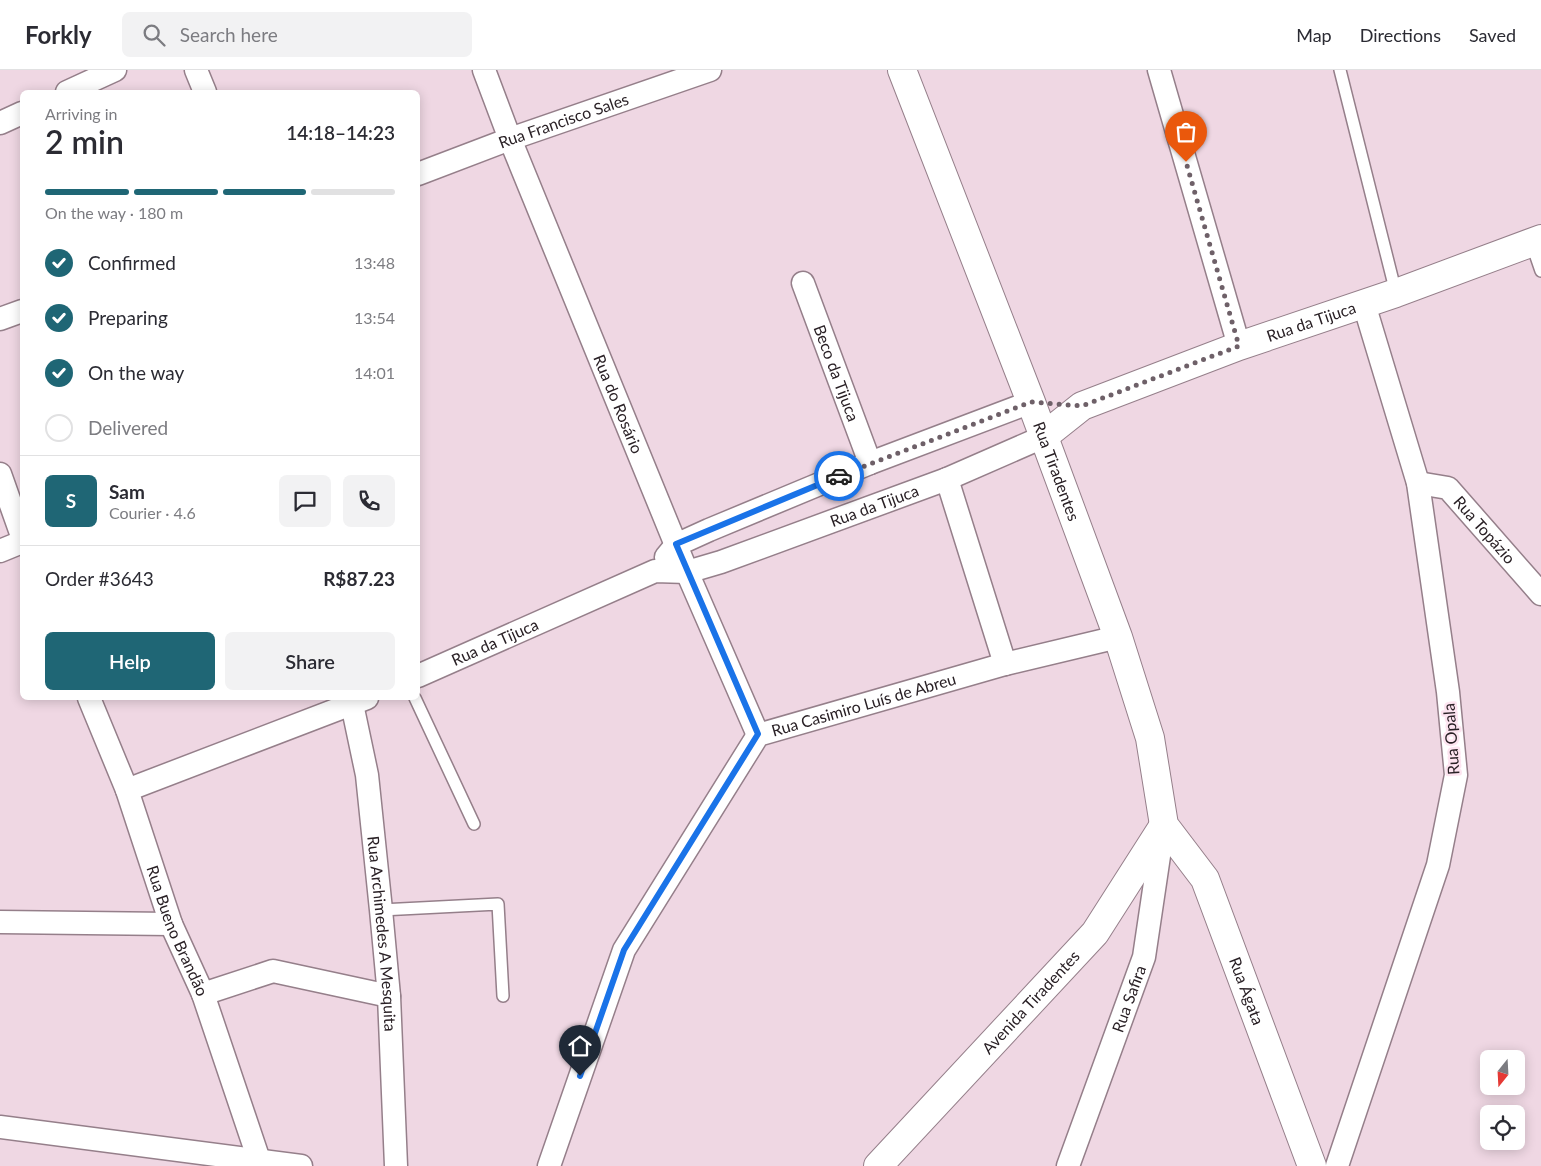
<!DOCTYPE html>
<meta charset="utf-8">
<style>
body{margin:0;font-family:Lato,sans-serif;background:#f2f2f3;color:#2b2b33;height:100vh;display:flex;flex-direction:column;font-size:19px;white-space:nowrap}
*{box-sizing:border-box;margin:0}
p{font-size:16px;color:#7c7c81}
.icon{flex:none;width:28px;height:28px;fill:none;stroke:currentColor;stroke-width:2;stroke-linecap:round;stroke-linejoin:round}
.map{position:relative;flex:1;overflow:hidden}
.details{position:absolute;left:20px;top:20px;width:400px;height:610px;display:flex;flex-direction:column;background:#fff;border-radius:8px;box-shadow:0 2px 12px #0003}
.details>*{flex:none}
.needle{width:32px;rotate:198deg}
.buttons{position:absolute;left:1480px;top:980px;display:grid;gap:10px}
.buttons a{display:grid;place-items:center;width:45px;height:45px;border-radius:8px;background:#fff;box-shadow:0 2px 12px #0003;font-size:25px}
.pin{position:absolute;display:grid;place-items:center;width:42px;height:42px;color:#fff;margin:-51px -21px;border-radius:50% 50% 50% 0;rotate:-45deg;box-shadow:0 0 5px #0007}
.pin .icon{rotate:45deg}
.courier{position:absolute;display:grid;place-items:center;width:50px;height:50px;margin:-25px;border:4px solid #1a73e8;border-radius:50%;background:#fff;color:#222;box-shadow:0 1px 6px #0007}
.head em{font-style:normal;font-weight:600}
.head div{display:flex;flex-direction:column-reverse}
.head{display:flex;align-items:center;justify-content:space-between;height:85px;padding:0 25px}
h1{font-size:32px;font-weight:600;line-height:38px}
.bar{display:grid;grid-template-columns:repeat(4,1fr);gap:8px 5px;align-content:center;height:60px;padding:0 25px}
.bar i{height:6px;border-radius:4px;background:#e1e1e2}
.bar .current{background:#1f6675}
.bar p{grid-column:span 4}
.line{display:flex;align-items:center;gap:12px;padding:0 25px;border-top:1px solid #e1e1e2}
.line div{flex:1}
.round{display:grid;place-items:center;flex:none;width:52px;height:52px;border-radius:8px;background:#f2f2f3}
ol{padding:0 25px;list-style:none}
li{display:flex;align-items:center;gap:15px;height:55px}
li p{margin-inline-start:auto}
li .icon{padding:5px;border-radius:50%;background:#1f6675;color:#fff;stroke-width:4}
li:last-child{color:#7c7c81}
li i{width:28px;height:28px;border:2px solid #e1e1e2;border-radius:50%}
.button{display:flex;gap:10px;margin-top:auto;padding:10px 25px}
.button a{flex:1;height:58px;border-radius:8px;background:#1f6675;color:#fff;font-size:20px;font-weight:600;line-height:58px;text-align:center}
.button a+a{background:#f2f2f3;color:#2b2b33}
header{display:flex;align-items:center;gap:30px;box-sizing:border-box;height:70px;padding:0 25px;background:#fff;border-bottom:1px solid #e1e1e2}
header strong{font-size:24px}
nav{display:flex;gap:28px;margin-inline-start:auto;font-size:18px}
.search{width:350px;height:45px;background:#f2f2f3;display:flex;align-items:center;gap:12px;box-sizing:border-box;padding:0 18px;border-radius:8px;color:#7c7c81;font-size:19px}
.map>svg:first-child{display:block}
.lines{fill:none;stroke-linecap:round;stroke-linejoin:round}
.lane-casing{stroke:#957f8a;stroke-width:14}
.street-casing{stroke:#957f8a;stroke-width:25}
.secondary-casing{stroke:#957f8a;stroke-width:30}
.lane{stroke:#fff;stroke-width:11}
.street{stroke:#fff;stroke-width:22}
.secondary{stroke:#fff;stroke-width:28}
.done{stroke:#6e6068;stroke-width:5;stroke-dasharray:0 9}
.route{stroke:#1a73e8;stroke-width:6}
.labels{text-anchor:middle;stroke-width:5;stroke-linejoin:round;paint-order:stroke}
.street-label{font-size:16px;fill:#292025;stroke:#fde4f0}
</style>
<header>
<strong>Forkly</strong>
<div class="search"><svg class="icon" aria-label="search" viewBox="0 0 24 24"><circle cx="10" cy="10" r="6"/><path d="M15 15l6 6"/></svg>Search here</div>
<nav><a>Map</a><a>Directions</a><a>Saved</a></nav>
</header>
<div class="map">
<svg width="1541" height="1096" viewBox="0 0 1541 1096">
<rect width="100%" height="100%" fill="#efd7e3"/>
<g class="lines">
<defs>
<path id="lane" d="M1340 0 1396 223
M1531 172 1541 201
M415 628 474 754
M381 840 498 834 503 926"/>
<g id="street">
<path d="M196 0 205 22"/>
<path id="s1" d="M484 0 510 69 687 502 758 665"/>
<path d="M1159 0 1239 276"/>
<path d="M67 22 115 0"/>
<path d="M0 53 22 43"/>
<path id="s2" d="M418 104 510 69 710 0"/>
<path id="s3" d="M803 213 870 393"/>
<path d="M0 249 22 241"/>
<path d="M0 404 22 466"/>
<path d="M947 409 1005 594"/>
<path id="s4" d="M1418 413 1448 418 1541 524"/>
<path d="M0 481 22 472"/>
<path d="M666 487 676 475 709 460 870 393 1031 332"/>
<path id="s5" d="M418 606 655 501 687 502 721 492 947 409 1043 367"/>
<path id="s6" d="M89 628 127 720 171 854 203 924 261 1096"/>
<path id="s7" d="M352 634 367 705 381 840 389 926 396 1096"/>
<path d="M127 720 367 628"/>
<path d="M0 852 171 854"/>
<path d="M203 924 273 901 389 926"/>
<path d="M0 1057 301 1096"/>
<path id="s8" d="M549 1096 624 880 758 665 1005 594 1118 567"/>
<path id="s9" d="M1068 1096 1144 887 1163 759"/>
<path d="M1337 1096 1438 795 1456 705 1448 622 1418 413 1364 234"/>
</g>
<g id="secondary">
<path id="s10" d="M902 0 1031 332 1118 567 1150 668 1164 755 1205 809 1312 1096"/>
<path id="s11" d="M1043 367 1082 336 1239 276 1396 223 1541 169"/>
<path id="s12" d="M878 1096 1095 863 1164 755"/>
</g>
</defs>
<use href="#lane" class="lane-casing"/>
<use href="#street" class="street-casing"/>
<use href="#secondary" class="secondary-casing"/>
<use href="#lane" class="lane"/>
<use href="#street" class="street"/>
<use href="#secondary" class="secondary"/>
</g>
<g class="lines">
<path class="done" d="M839 406 1031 332 1082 336 1239 276 1186 92"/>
<path class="route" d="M580 1006 624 880 758 664 676 474 839 406"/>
</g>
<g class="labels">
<g class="street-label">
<text dy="6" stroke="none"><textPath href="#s2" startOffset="155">Rua Francisco Sales</textPath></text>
<text dy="6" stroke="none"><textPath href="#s11" startOffset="294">Rua da Tijuca</textPath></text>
<text dy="6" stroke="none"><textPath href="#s3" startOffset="96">Beco da Tijuca</textPath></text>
<text dy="6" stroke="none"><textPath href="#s1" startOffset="360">Rua do Rosário</textPath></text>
<text dy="6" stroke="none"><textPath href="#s10" startOffset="430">Rua Tiradentes</textPath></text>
<text dy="6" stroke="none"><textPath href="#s5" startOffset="490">Rua da Tijuca</textPath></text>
<text dy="6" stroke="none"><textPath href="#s4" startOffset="86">Rua Topázio</textPath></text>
<text dy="6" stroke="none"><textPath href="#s5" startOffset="84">Rua da Tijuca</textPath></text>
<text dy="6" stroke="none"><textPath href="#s8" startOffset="592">Rua Casimiro Luís de Abreu</textPath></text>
<text transform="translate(1451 669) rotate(-94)" y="6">Rua Opala</text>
<text dy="6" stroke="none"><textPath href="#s6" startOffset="249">Rua Bueno Brandão</textPath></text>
<text dy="6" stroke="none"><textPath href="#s7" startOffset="232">Rua Archimedes A Mesquita</textPath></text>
<text dy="6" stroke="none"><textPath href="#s10" startOffset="988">Rua Ágata</textPath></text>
<text dy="6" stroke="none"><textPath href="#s9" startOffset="178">Rua Safira</textPath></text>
<text dy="6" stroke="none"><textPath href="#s12" startOffset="224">Avenida Tiradentes</textPath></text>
</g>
</g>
</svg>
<div class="buttons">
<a><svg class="needle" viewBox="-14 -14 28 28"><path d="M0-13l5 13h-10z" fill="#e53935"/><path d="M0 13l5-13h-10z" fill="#7c7c81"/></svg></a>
<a><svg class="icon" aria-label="locate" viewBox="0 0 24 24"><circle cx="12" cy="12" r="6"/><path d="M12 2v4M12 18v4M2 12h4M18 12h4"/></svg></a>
</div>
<div class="pin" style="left:1186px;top:92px;background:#ea580c"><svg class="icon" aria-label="bag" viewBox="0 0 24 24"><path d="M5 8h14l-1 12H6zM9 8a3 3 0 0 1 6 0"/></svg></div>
<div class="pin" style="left:580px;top:1006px;background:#1f2937"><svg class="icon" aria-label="home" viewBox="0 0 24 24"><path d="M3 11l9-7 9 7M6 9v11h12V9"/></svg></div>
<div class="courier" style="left:839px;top:406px"><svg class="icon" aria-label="car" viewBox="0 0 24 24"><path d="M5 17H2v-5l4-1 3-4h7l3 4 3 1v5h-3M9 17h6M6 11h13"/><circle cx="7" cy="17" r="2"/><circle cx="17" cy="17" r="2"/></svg></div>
<section class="details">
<div class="head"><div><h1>2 min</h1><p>Arriving in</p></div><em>14:18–14:23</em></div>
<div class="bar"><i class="current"></i><i class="current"></i><i class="current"></i><i></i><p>On the way · 180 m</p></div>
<ol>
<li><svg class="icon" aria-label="check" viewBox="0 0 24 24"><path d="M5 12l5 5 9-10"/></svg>Confirmed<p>13:48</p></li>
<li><svg class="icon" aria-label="check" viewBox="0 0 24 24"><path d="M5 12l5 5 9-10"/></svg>Preparing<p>13:54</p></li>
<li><svg class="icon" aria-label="check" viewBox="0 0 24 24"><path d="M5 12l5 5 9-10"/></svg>On the way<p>14:01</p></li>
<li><i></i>Delivered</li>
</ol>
<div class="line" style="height:90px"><b class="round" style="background:#1f6675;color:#fff">S</b><div><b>Sam</b><p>Courier · 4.6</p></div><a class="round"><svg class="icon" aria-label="chat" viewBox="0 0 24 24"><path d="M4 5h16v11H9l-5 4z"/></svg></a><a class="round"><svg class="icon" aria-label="phone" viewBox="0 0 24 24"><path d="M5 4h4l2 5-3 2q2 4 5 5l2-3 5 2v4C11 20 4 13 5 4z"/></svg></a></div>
<div class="line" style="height:65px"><div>Order #3643</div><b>R$87.23</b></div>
<div class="button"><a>Help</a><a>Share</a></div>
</section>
</div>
